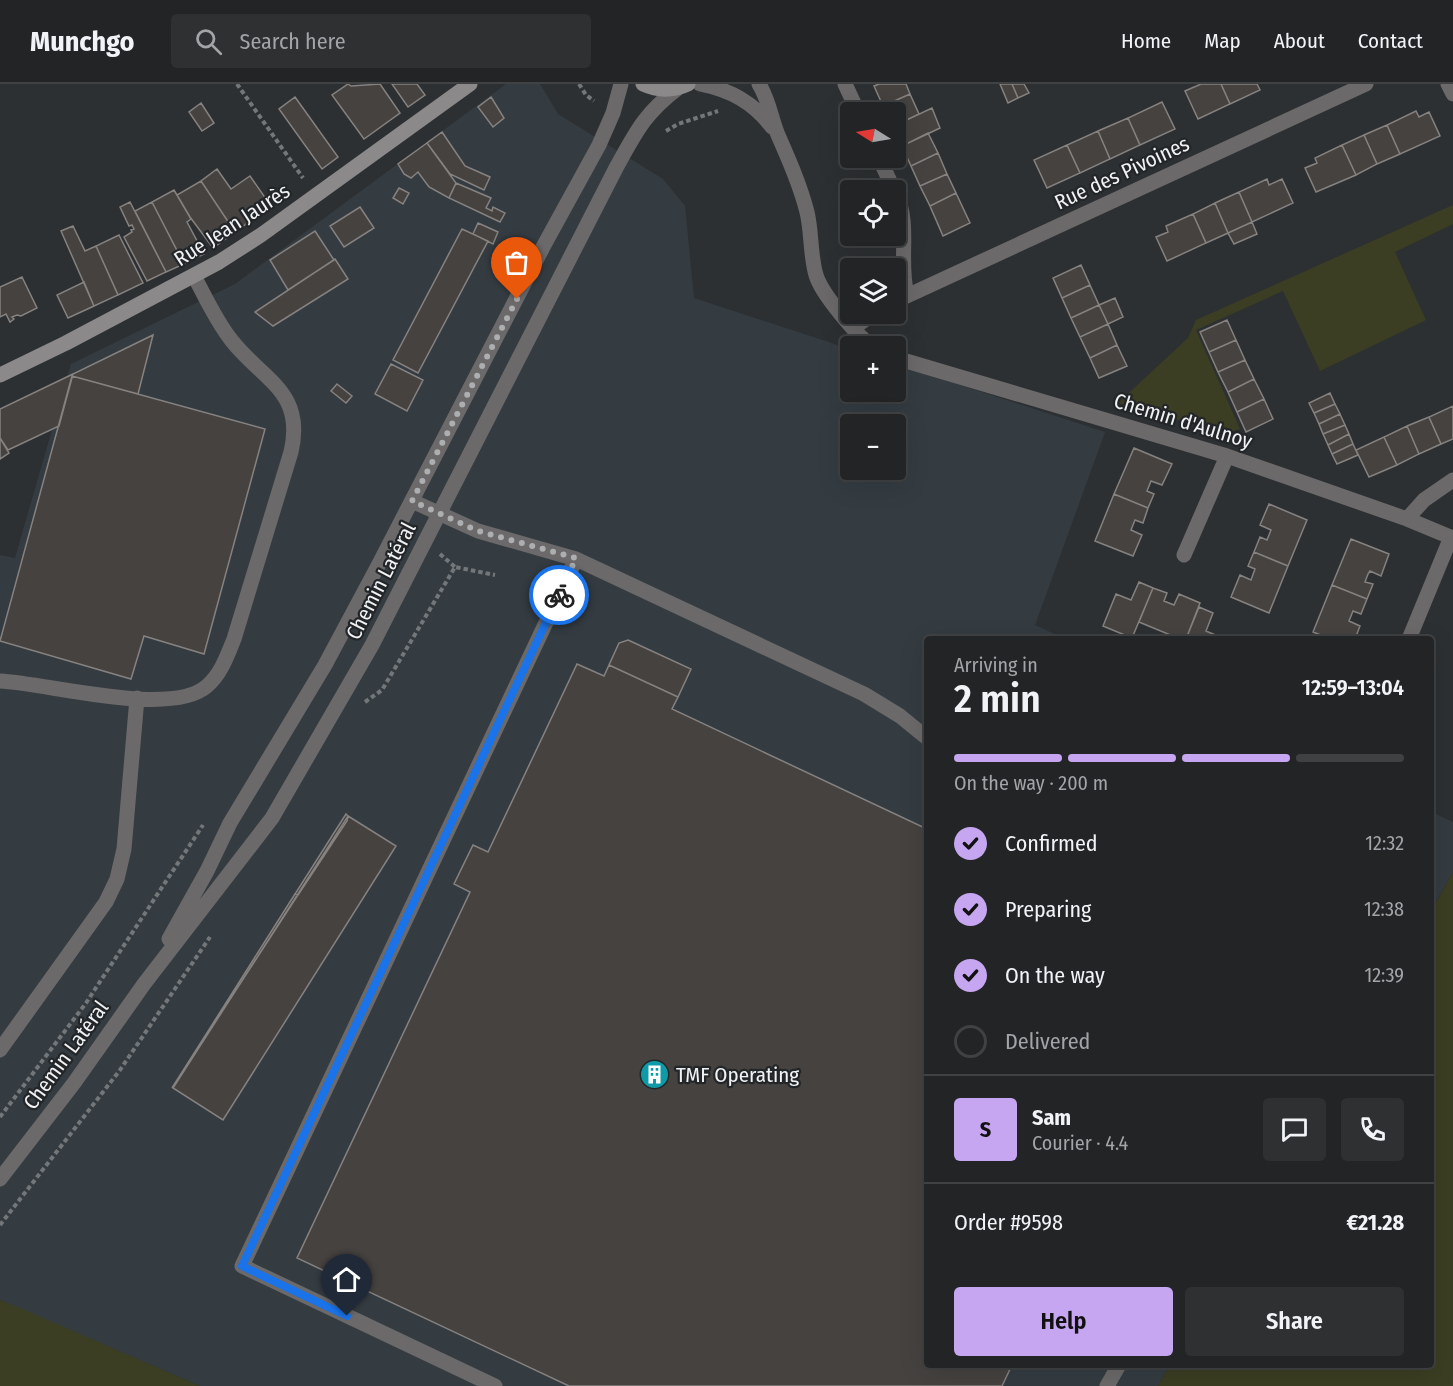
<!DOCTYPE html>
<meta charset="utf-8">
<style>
body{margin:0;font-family:"Fira Sans Condensed",sans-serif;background:#2e3032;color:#f1f3f6;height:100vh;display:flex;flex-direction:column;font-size:22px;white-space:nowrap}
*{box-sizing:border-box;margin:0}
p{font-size:20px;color:#a2a4a7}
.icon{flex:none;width:33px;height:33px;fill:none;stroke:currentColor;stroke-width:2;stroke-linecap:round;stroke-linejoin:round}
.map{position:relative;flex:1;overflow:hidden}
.details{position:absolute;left:924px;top:552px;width:510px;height:732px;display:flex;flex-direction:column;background:#222426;border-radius:6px;box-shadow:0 6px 24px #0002,0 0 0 2px #3f4143}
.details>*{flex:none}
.needle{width:39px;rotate:281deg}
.buttons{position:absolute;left:840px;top:18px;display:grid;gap:12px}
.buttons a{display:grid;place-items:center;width:66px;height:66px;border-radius:6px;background:#222426;box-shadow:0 6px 24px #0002,0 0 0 2px #3f4143;font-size:30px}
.pin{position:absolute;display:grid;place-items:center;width:51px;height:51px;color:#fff;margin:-62px -26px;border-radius:50% 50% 50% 0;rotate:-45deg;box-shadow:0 0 6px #0007}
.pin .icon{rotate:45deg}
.courier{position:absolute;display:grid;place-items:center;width:60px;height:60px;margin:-30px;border:4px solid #1a73e8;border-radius:50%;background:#fff;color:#222;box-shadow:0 2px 8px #0007}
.head em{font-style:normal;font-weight:600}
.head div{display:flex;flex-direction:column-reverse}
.head{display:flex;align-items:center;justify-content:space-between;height:102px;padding:0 30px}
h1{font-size:39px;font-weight:600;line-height:45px}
.bar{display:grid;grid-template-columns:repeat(4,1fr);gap:9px 6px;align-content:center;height:72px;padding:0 30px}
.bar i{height:8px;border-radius:4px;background:#3f4143}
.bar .active{background:#c6a6f0}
.bar p{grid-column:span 4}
.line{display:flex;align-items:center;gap:15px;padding:0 30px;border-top:2px solid #3f4143}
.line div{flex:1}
.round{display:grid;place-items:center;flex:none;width:63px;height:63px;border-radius:6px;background:#2e3032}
ol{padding:0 30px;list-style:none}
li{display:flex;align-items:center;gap:18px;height:66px}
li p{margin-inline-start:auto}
li .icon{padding:6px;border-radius:50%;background:#c6a6f0;color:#111;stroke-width:4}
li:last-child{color:#a2a4a7}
li i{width:33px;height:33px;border:3px solid #3f4143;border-radius:50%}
.primary-button{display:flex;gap:12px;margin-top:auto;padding:12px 30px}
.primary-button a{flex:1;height:69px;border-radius:6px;background:#c6a6f0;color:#111;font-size:24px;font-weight:600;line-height:69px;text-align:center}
.primary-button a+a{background:#2e3032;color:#f1f3f6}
header{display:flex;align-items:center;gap:36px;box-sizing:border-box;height:84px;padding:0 30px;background:#222426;border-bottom:2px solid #3f4143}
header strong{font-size:28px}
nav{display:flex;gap:33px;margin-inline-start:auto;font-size:21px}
.search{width:420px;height:54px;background:#2e3032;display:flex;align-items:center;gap:15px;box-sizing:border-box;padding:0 21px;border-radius:6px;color:#a2a4a7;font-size:22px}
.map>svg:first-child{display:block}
.built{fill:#343c42;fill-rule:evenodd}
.green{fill:#3b3e22}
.building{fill:#454240;stroke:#868280;stroke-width:1.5}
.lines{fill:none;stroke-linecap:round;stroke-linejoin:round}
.path{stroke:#747779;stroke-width:4;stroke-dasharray:4.5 3;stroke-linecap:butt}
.service{stroke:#6b6969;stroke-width:15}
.minor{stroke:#6b6969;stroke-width:15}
.tertiary{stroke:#6b6969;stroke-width:15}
.secondary{stroke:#8c898a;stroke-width:15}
.done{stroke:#acaeb0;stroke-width:6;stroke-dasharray:0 10.8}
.route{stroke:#1a73e8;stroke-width:8}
.labels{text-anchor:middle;stroke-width:4.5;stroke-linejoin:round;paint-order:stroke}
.street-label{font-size:21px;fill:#f1f2f4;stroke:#232628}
.poi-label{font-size:21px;fill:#f1f2f4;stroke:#232628;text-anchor:start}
</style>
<header>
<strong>Munchgo</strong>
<div class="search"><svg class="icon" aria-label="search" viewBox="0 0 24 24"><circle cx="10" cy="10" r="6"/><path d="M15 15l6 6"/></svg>Search here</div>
<nav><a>Home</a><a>Map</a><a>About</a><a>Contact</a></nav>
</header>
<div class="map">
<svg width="1453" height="1302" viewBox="0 0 1453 1302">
<rect width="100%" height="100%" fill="#2d3032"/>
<path class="built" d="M506 0H540L558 30 663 95 685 122 694 214 850 265V308H896V280L1105 348 1035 541 1065 555H927V1281H1170L1158 1302H200L0 1216V471L15 474 71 280 235 200ZM850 340H896V386H850Z
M1431 728 1453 738V788L1431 826Z"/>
<path class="green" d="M1453 121V140L1395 168 1426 236 1320 287 1283 207 1196 246 1240 345 1225 349 1118 319 1188 254 1196 236Z
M1453 788V1302H1158L1170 1281H1431V827Z
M0 1216 20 1224 200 1302H0Z"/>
<path class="building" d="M348 0 351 2 380 0 400 29 364 55 332 11Z
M392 0H417L425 11 408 23Z
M879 0H906L910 10 883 22 874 2Z
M1000 0H1012L1018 14 1008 19Z
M1012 0H1024L1029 9 1018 14Z
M1201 0H1221L1230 20 1198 35 1185 7Z
M1221 0H1257L1260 6 1230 20Z
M910 10 919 30 896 41V28H886L883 22Z
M295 13 338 73 322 85 279 25Z
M491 13 504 34 493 43 478 23Z
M1162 18 1175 45 1140 61 1128 34Z
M201 19 214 39 202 47 189 28Z
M932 24 940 44 902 62 896 49V41Z
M1416 27 1419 33 1429 28 1440 52 1400 70 1387 41Z
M1128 34 1140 61 1110 75 1098 47Z
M1387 41 1400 70 1377 80 1364 51Z
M1098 47 1110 75 1080 89 1067 61Z
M442 48 465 82 490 93 484 106 450 90 427 59Z
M928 49 938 69 911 82 902 62Z
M1364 51 1377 80 1356 91 1342 61Z
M427 59 456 99 449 114 429 103 418 88 411 94 404 90 398 80Z
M1067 61 1080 89 1047 104 1034 76Z
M1342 61 1356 91 1316 108 1305 84 1317 79 1315 74Z
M938 69 947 90 920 102 911 82Z
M217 85 231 105 250 92 271 122 235 148 201 97Z
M947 90 956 109 930 122 920 102Z
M1267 95 1269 101 1282 95 1293 119 1252 138 1239 108Z
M201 97 235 148 213 164 190 133 177 111Z
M456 99 491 114 486 124 492 127 493 123 505 129 500 138 449 114Z
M399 104 409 109 403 120 393 114Z
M174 106 191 135 187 138 204 170 184 180 152 118Z
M1239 108 1252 138 1228 149 1215 119Z
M956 109 970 139 943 152 930 122Z
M130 118 166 188 147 197 124 153 132 148 131 146 134 145 132 141 129 142 120 123Z
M152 118 184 180 166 188 135 127Z
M1215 119 1228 149 1206 159 1193 130Z
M360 123 374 144 344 163 330 142Z
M1193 130 1206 159 1167 177 1156 153 1168 148 1166 142Z
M1252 138 1257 150 1234 160 1228 149Z
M478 139 498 148 493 160 473 150Z
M73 142 85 167 96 162 118 211 94 222 61 147Z
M462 145 488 157 418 289 393 276Z
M315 147 334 176 288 206 270 176Z
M119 151 143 199 118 211 96 162Z
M335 175 348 195 273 242 255 228Z
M1081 181 1090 201 1062 214 1053 194Z
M22 193 37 224 21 232 17 231 12 233 14 235 10 238 6 230 0 233V203Z
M84 198 94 222 68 234 57 211Z
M1090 201 1099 221 1071 234 1062 214Z
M1115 214 1123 233 1108 240 1099 221Z
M1099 221 1108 240 1080 253 1071 234Z
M1227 236 1236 256 1209 268 1200 248Z
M1108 240 1117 261 1090 274 1080 253Z
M153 251 138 310 72 292 73 290Z
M1236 256 1245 276 1218 288 1209 268Z
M1117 261 1127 282 1099 294 1090 274Z
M1245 276 1254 295 1228 308 1218 288Z
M391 280 423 296 407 327 375 310Z
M73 290 59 342 8 366 0 354V325Z
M72 292 265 345 204 570 144 552 131 595 0 557Z
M1254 295 1264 315 1237 328 1228 308Z
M337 300 352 312 346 319 331 307Z
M1330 309 1335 320 1314 329 1309 319Z
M1264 315 1273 335 1246 348 1237 328Z
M1335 320 1340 330 1319 340 1314 329Z
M1453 322V355L1441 360 1429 333Z
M1340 330 1345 341 1323 350 1319 340Z
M1429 333 1441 360 1419 370 1407 342Z
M1345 341 1349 350 1328 361 1323 350Z
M1407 342 1419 370 1397 381 1384 353Z
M1349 350 1353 360 1332 370 1328 361Z
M1384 353 1397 381 1369 393 1356 366Z
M0 354 9 369 0 375Z
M1353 360 1358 371 1337 380 1332 370Z
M1134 364 1172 380 1162 401 1151 397 1147 407 1154 410 1148 424 1114 410Z
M1114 410 1148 424 1143 439 1135 436 1131 446 1142 451 1133 472 1095 457Z
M1269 420 1307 436 1288 482 1254 468 1260 453 1267 456 1271 446 1260 441Z
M1351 455 1389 470 1381 492 1370 487 1368 490 1365 498 1373 500 1367 515 1332 501Z
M1254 468 1288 482 1269 529 1231 513 1240 491 1251 496 1255 485 1248 482Z
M1139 498 1153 504 1132 554 1103 542 1116 510 1131 516Z
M1332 501 1367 515 1361 530 1353 527 1349 537 1360 542 1355 555H1331L1313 548Z
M1153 504 1167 509 1164 517 1174 521 1179 510 1200 519 1186 555H1180L1139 538Z
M1199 523 1213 529 1206 547 1220 553 1219 555H1186Z
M628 556 691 585 678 613 609 581 619 559Z
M577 580 604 592 609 581 678 613 672 625 927 745V1281H1012L1002 1302H569L297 1174 470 808 454 800 473 761 488 768Z
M346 730 348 732 347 737 298 811 295 810Z
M348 732 396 762 223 1036 173 1004Z
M295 810 298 811 172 1004Z"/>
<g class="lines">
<path class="path" d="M237 0 303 94
M579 0 586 11 594 17
M666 47 678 40 718 27
M440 470 455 483
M365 618 382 606 455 483 495 491
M0 1033 86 919 203 741
M0 1141 120 986 210 853"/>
<path class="service" d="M412 417 478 447 576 475
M0 597C47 599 171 634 207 602 221 590 227 572 234 555L291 368C305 308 264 297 232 257 216 237 206 214 194 192
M0 966 106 818 117 795 124 765 137 614
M495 1302 242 1182 576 475 864 610 900 632 927 654
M1107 1302 1119 1281"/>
<path class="minor" d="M700 0C730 6 753 18 772 43
M759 0C769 16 771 34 778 51 789 76 800 101 807 128 812 149 810 171 816 191 821 209 857 252 872 262
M845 0 858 28
M1448 0 1453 10
M879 74 894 106
M896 109C911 142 898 176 907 211
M896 217 1366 0
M853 244 873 230
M896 274 1227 372 1407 435 1453 454
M1407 435 1424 416 1453 396
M1184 471 1227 372
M1409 555 1451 453"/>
<path class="tertiary" d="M169 855 207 787 230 739 325 581 379 480 543 163 599 61 613 29 621 0
M0 1095 74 999 144 900 272 734 372 561 616 84C636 48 644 30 678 4"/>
<path class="secondary" d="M643 0C658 7 673 7 688 0
M0 291 66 259 219 178 261 151 470 0"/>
</g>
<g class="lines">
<path class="done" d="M517 215 412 417 478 447 576 474 559 511"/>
<path class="route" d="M347 1232 242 1182 559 511"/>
</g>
<defs>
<symbol id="building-disc" viewBox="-11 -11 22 22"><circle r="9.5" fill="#0f9aa8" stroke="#232628"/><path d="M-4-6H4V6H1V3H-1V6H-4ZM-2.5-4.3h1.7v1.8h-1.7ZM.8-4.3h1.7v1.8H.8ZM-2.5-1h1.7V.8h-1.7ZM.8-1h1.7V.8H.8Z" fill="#fff"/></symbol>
</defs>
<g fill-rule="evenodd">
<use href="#building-disc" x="638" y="974" width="33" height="33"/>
</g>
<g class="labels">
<g class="street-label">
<text transform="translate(1122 89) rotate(-25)" y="7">Rue des Pivoines</text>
<text transform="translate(232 141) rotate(-33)" y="7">Rue Jean Jaurès</text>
<text transform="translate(1183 337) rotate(17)" y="7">Chemin d'Aulnoy</text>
<text transform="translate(381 497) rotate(-63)" y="7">Chemin Latéral</text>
<text transform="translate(66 971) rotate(-54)" y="7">Chemin Latéral</text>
</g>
<g class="poi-label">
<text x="676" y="998">TMF Operating</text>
</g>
</g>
</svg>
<div class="buttons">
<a><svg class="needle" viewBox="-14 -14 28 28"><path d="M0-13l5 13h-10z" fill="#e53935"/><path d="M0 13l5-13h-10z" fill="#a2a4a7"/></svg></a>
<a><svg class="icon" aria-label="locate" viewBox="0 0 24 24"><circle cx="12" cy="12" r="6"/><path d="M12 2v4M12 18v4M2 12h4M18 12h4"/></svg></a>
<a><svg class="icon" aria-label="layers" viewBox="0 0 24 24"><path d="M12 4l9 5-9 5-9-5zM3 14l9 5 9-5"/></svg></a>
<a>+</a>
<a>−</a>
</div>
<div class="pin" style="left:517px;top:215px;background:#ea580c"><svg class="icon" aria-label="bag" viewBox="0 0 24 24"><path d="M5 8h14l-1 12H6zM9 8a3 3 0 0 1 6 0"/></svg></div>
<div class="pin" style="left:347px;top:1232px;background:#1f2937"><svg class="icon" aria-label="home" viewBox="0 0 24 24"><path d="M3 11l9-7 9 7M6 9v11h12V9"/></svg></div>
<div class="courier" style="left:559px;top:511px"><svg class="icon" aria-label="bike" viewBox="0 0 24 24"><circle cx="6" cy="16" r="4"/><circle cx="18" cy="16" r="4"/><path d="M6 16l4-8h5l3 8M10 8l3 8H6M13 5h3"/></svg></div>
<section class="details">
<div class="head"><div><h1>2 min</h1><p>Arriving in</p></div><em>12:59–13:04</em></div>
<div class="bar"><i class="active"></i><i class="active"></i><i class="active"></i><i></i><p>On the way · 200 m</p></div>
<ol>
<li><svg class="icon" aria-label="check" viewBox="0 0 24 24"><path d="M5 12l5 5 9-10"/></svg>Confirmed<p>12:32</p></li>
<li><svg class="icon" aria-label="check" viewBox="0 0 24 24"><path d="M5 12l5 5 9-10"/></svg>Preparing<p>12:38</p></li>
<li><svg class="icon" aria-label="check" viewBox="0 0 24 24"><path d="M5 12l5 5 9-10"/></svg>On the way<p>12:39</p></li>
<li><i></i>Delivered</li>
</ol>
<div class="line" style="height:108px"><b class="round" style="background:#c6a6f0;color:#111">S</b><div><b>Sam</b><p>Courier · 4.4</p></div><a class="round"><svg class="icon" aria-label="chat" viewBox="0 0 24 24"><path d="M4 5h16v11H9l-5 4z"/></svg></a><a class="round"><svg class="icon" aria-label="phone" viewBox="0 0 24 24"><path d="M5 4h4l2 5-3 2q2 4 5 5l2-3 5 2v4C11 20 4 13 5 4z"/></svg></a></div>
<div class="line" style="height:78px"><div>Order #9598</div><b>€21.28</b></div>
<div class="primary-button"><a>Help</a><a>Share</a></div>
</section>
</div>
